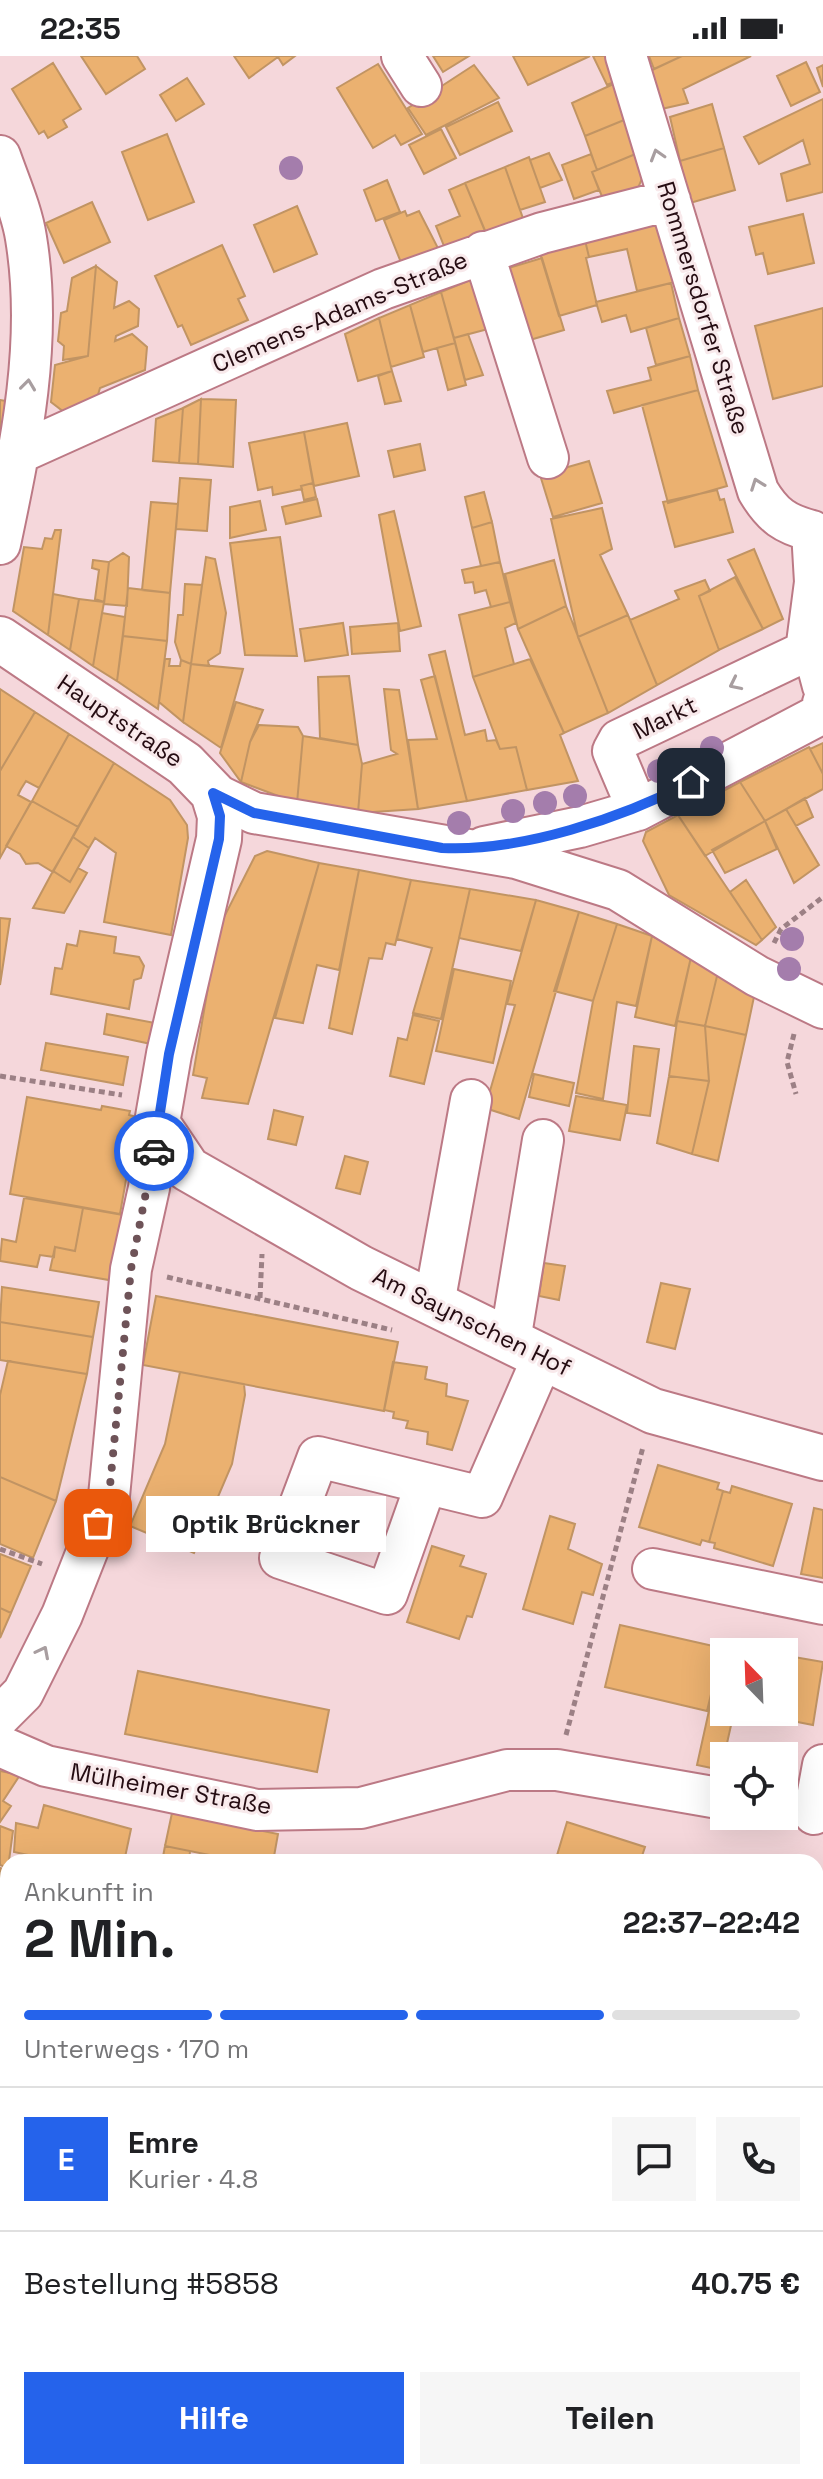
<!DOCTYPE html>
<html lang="de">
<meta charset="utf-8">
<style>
body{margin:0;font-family:"Space Grotesk",sans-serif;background:#f6f6f6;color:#202124;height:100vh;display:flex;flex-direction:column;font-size:30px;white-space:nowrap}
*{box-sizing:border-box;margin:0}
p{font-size:26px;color:#757577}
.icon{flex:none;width:44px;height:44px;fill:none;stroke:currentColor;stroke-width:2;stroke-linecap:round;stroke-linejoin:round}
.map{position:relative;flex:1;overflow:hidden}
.sheet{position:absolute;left:0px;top:1798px;width:824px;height:626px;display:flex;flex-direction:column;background:#fff;border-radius:24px 24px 0 0;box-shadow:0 8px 32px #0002}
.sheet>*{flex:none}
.needle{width:52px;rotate:337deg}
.fabs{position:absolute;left:710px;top:1582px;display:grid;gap:16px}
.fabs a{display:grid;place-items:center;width:88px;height:88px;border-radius:0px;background:#fff;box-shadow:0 8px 32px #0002;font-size:40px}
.pin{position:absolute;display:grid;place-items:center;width:68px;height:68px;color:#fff;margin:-34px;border-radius:16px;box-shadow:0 4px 12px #0006}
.courier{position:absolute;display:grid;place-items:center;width:80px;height:80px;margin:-40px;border:6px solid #2563eb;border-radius:50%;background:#fff;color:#222;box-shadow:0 2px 10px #0007}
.bubble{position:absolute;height:56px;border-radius:0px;background:#fff;box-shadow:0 8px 32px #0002;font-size:26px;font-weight:700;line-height:56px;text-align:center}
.overview em{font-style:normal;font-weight:700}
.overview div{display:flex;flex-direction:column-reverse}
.overview{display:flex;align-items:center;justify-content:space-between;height:136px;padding:0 24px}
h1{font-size:52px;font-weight:700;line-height:60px}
.bar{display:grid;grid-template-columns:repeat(4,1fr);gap:12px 8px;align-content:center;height:96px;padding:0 24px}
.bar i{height:10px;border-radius:6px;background:#e0e0e0}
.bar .selected{background:#2563eb}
.bar p{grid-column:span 4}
.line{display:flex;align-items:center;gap:20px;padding:0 24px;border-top:2px solid #e0e0e0}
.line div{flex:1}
.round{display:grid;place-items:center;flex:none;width:84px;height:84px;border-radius:0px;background:#f6f6f6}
.button{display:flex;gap:16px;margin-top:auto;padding:16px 24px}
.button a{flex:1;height:92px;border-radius:0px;background:#2563eb;color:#fff;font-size:32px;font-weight:700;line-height:92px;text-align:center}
.button a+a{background:#f6f6f6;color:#202124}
.status{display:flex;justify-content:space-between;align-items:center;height:56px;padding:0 40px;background:#fff;direction:ltr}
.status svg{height:22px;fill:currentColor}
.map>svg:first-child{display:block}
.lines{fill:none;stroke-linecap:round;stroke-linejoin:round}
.stream{stroke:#5477a2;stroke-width:10}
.building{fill:#ebb170;stroke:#c19463;stroke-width:2}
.minor-casing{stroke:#bc7985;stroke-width:44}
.major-casing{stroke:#bc7985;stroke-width:48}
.path{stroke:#9c8085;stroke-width:5;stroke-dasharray:6 4;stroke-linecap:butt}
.minor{stroke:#fff;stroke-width:40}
.major{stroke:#fff;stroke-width:44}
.tree{fill:#a47dac}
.oneway{stroke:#a89ea0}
.done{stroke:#6e5358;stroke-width:8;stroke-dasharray:0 14.4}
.route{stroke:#2563eb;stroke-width:10}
.labels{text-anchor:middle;stroke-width:6;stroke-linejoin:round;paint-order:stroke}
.street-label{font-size:24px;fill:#250c12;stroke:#f8e9eb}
</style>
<div class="status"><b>22:35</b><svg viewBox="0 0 49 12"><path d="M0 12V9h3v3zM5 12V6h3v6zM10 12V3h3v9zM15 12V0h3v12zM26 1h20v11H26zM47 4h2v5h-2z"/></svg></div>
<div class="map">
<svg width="823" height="2423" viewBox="0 0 823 2423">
<rect width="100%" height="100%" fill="#f5d7db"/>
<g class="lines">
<path class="stream" d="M816 2171 823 2170"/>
</g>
<path class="building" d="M81 0H137L145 13 106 38Z
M234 0H295L283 9 278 1 249 22Z
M433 0H469L443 16Z
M513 0H590L528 29Z
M593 0H613L623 22 607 29Z
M649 0H682L654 13Z
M682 0H751L683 33 688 47 657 54 648 16Z
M806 6 820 36 791 50 777 20Z
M53 7 81 53 63 64 67 71 48 82 44 75 39 78 12 33Z
M378 8 422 78 401 89 395 79 373 92 337 32Z
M474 9 499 42 426 79 408 52Z
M823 9V31L817 12Z
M187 22 204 48 176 65 160 39Z
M620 25 629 62 585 80 572 47Z
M823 43V136L787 145 781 118 810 108 803 84 759 108 744 81Z
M498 46 512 75 460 99 446 71Z
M712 48 724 92 680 105 670 61Z
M629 62 638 97 597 114 585 80Z
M441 73 456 102 424 118 409 89Z
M167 78 194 146 148 164 122 96Z
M724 92 735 134 690 147 680 105Z
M549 97 562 124 540 132 530 104Z
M638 97 644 118 638 132 603 143 592 116Z
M591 98 597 114 592 116 599 134 574 143 562 109Z
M529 101 545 146 520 154 505 111Z
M505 111 525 168 487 180 465 127Z
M387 124 400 156 376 165 364 134Z
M465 127 489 184 448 200 436 170 460 160 449 134Z
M92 146 110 186 64 207 46 167Z
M297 150 317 198 274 216 254 169Z
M405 155 407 160 419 155 444 204 406 219 384 164Z
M803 158 814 207 768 218 763 197 756 199 749 171Z
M653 163 660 169 675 226 637 235 627 193 589 201 584 180Z
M584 180 589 201 586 202 597 249 559 260 538 191Z
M222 189 245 240 238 243 248 264 191 289 182 269 178 271 155 220Z
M542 202 564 274 523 286 502 214Z
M96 210 117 226 114 252 129 245 139 253 138 270 116 280 115 285 132 278 147 291 145 314 100 332 97 342 64 356 51 346 55 309 88 300Z
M96 210 88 300 63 304 64 290 58 285 61 257 67 255 72 222Z
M475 222 488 273 454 282 441 236Z
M671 227 679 262 631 276 626 259 602 266 596 246Z
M441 236 455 287 423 296 410 249Z
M410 249 424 301 391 311 379 262Z
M823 252V330L773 343 755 270Z
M379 262 392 315 358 325 345 278Z
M679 262 690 300 656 309 646 272Z
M468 278 483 319 465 324 454 282Z
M455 287 466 329 448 334 437 292Z
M690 300 698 334 614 357 607 335 651 324 648 312Z
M392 315 401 345 385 348 378 320Z
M698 334 727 430 668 447 642 349Z
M201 343 198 408 179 407 183 352Z
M201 343 236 344 233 411 198 408Z
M0 344 12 346 0 401Z
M183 352 179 407 153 405 156 363Z
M347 367 359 420 314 430 304 376Z
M304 376 313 427 301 430 302 433 273 439 272 431 258 434 249 387Z
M420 388 425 414 394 421 388 395Z
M589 405 602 447 553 461 540 419Z
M180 422 211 424 207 475 176 473Z
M313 427 316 441 304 444 301 430Z
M717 434 720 444 724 443 733 476 675 491 663 446Z
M484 436 492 466 472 472 465 441Z
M317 443 321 460 286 468 282 451Z
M260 445 266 474 230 482V451Z
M151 446 178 448 170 537 142 534Z
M602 452 612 493 600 499 628 559 578 581 551 463Z
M394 455 421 570 400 575 379 459Z
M492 466 500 506 481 510 472 472Z
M55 474H61L48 579 13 555 24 491 42 493 45 482 52 483Z
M280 481 297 600 245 599 230 487Z
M754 493 783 563 763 573 728 504Z
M123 497 129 501 127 550 104 548 109 506Z
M206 501 215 503 226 557 220 597 208 605 209 610 191 608Z
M93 504 109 506 104 546 95 543 99 514 92 512Z
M554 504 566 550 518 573 505 518Z
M500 506 510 546 491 551 486 534 475 537 473 526 465 527 462 514Z
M735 521 763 573 719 594 699 540Z
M705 524 710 535 699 540 719 594 657 629 630 564 679 543 675 535Z
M185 528 202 529 191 608 181 604 175 586 178 559H183Z
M128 532 170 537 167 585 123 580Z
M53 538 79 543 70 594 48 579Z
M79 543 104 546 93 610 70 594Z
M510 546 516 567 505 572 514 608 473 621 459 559Z
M566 550 608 657 564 677 518 573Z
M102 557 125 561 117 625 93 610Z
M628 559 657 629 608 657 578 581Z
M343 567 348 599 305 605 300 573Z
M398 567 400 595 352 598 350 571Z
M123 580 167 585 158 653 117 625Z
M445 595 465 679 485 674 487 685 496 684 500 693 516 691 527 734 467 745 429 599Z
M165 603H170L169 610H180L181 604 191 608 183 666 159 646Z
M530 603 564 677 560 679 578 725 527 734 516 691 500 693 473 621Z
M191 608 243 613 221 692 183 666Z
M349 620 353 651 358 689 320 682 318 621Z
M435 620 467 745 418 753 408 684 437 683 421 624Z
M0 633 35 656 0 715Z
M384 633 399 634 418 753 358 757 362 708 397 698 391 694Z
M236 646 263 654 250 686 241 726 220 697Z
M35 656 69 678 39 732 26 725 21 733 18 739 31 746 0 802V715Z
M259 669 298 671 303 680 297 747 241 726 250 686Z
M69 678 114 707 78 771 32 745Z
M303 680 358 689 362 708 358 757 297 747Z
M823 687V718L810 693Z
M809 691 823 718V733L765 765 740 726Z
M114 707 170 744 187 769 188 782 171 879 104 866 116 797 95 782 89 792 73 781Z
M740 726 765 765 705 800 678 759Z
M805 742 813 761 796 770 786 753Z
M32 745 78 771 53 816 38 807 26 808 20 798 6 790Z
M786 753 819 809 794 827 765 765Z
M678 759 762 884 756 889 669 839 643 785 646 776Z
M765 765 777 793 725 817 712 794Z
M73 781 89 792 70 826 53 815Z
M267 795 319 807 248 1048 202 1042 207 1022 193 1019 218 873 255 800Z
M319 807 359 814 339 914 317 909 303 967 275 962Z
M78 812 87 817 64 857 33 852 53 815 70 826Z
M359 814 411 824 395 889 386 887 382 903 369 902 352 978 329 972Z
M411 824 470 833 441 963 413 957 432 892 397 883Z
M746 824 776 871 762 884 730 836Z
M470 833 536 844 521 895 459 882Z
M536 844 579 856 519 1063 485 1052 515 949 507 948Z
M579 856 617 868 593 945 554 935Z
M0 862 10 863 0 929Z
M617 868 652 880 636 950 617 946 603 1043 576 1037 593 945Z
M80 875 116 881 114 897 139 901 144 910 141 922 134 924 129 953 51 938 55 912 62 913 67 888 77 890Z
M652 880 691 901 675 970 635 961Z
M691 901 718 916 705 970 677 965Z
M454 913 511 925 493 1007 436 995Z
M718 916 755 936 746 979 705 970Z
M107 958 155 967 151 988 104 978Z
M413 959 439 965 424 1028 390 1020 398 982 407 984Z
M677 965 705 970 709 1025 669 1020Z
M705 970 746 979 718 1105 692 1098 709 1025Z
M46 987 128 1001 123 1029 41 1014Z
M634 990 659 993 650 1060 627 1057Z
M534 1018 574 1027 569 1050 529 1041Z
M669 1020 709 1025 692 1098 657 1087Z
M576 1040 627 1049 620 1084 569 1075Z
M27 1041 101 1054 102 1050 130 1055 129 1059 137 1061 120 1158 10 1138Z
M274 1054 303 1061 296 1089 268 1083Z
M345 1100 368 1106 360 1138 336 1132Z
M24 1142 83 1152 75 1195 55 1191 54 1201 40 1199 37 1211 0 1205 2 1183 16 1186Z
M83 1152 123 1159 109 1224 50 1214 55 1191 75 1195Z
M544 1207 565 1210 559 1244 539 1240Z
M661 1227 690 1233 675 1293 647 1286Z
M2 1231 99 1246 93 1281 0 1266Z
M156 1240 398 1286 384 1355 143 1309Z
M0 1266 93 1281 87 1318 0 1304Z
M8 1305 87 1318 56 1445 0 1421V1339Z
M393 1306 427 1311 425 1323 447 1328 446 1340 468 1345 452 1394 427 1388 428 1376 406 1372 408 1365 393 1362 394 1356 384 1354Z
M180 1316 244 1328 245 1339 232 1408 194 1497 130 1470 165 1388Z
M658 1409 719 1427 717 1433 723 1435 709 1486 702 1484 700 1489 639 1471Z
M0 1421 56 1445 33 1502 0 1488Z
M732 1430 792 1448 773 1510 714 1492 715 1487 709 1486 723 1435 730 1437Z
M814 1452 823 1454V1522L801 1518Z
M550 1460 575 1468 568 1493 602 1508 593 1539 582 1536 573 1568 523 1553Z
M432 1490 464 1500 460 1510 486 1518 472 1561 467 1560 459 1583 407 1566Z
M0 1498 31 1510 11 1557 0 1552Z
M0 1552 11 1557 0 1582Z
M620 1569 722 1592 707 1655 605 1631Z
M784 1599 794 1601 784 1654Z
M794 1601 823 1606 813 1669 782 1663Z
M138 1615 329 1654 317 1716 125 1678Z
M714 1632 724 1635V1656H734L721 1714 697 1709Z
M751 1656H784L782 1663Z
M0 1715 20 1719 3 1745 11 1750 0 1766Z
M44 1749 131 1773 124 1806H31L33 1800 14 1796 16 1767 38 1772Z
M172 1757 278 1778 273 1806H244L165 1790Z
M567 1766 645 1791 640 1806H555Z
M0 1770 13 1775 8 1812 0 1809Z
M165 1790 190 1795 189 1806H162Z
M0 1812 8 1815 2 1872 0 1871Z
M816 1864 823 1867V1949L816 1946Z
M0 1906 3 1948 8 1959V1966L0 1967Z
M8 2075V2107L0 2110V2077Z
M8 2109V2137L0 2139V2111Z
M8 2151V2202L2 2204 0 2152Z
M0 2226H3L8 2255V2276L0 2277Z
M816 2283H823V2313H816Z
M8 2292V2325L0 2328V2293Z
M816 2411 823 2413V2423H802L804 2416H816Z
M55 2416H91V2423H55Z
M164 2416H193L194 2423H141Z
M194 2416H211L212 2423H195Z
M213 2416H234L235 2423H213Z
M235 2416H271L272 2423H236Z
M271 2416H308L309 2423H272Z
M309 2416H345V2423H309Z
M346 2416H382L383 2423H346Z
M659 2416H722L721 2423H689Z"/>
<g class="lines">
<defs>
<path id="minor" d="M402 0 421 30
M626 0 758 435C773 460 785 468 812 475
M0 100C9 126 22 155 26 182 43 285 21 388 0 488
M483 196 548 402
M19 397 383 233 542 177 670 144
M806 595 815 526 812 475
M213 737 254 757 516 802 618 834 757 920 823 952
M638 754 613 695 619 684 806 595 815 600 823 630
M484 791 580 771 638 754 823 657V647
M434 1248 471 1044
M510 1285 543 1084
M426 1428 387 1538 280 1502 318 1401 482 1441 543 1301
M653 1513 823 1548
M0 1660 23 1637 62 1559 109 1440 131 1213 149 1132 157 1067
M0 1690 46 1710 257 1754 361 1752 507 1714H557L724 1743
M814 1758 823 1709
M818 2342 823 2347
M453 2416V2423"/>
<path id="major" d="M0 583 185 708 213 737 220 760 219 783 169 998 157 1067 188 1113 361 1212 653 1355 823 1402"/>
</defs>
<use href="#minor" class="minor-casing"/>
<use href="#major" class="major-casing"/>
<path class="path" d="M774 887 781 873 823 841
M794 978 787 1006 796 1038
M0 1020 122 1039
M167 1221 392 1274
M260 1242 262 1198
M0 1493 42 1508
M566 1679 643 1391
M0 2416 8 2414"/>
<use href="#minor" class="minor"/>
<use href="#major" class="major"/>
</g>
<g class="tree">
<circle cx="291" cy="112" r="12"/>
<circle cx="712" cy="692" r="12"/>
<circle cx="659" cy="715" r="12"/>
<circle cx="575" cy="740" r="12"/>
<circle cx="545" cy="747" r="12"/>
<circle cx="513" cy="755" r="12"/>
<circle cx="459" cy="767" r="12"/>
<circle cx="792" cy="883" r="12"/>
<circle cx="789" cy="913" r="12"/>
</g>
<defs><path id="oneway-chevron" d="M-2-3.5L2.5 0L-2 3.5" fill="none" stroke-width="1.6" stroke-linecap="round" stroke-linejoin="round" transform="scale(2)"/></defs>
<g class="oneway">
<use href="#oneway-chevron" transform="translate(657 99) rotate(-107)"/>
<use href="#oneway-chevron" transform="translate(28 329) rotate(-83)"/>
<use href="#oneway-chevron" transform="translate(757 428) rotate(-110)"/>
<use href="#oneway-chevron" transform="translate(735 628) rotate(154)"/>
<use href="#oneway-chevron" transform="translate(43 1596) rotate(-63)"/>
</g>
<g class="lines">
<path class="done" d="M98 1467 109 1440 131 1213 154 1095"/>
<path class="route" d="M154 1095 169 998 219 783 220 760 213 737 254 757 442 792C521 796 622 762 691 726"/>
</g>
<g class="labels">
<g class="street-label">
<text transform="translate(703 252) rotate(73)" y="8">Rommersdorfer Straße</text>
<text transform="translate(340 256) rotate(-23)" y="8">Clemens-Adams-Straße</text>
<text transform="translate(665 662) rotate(-26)" y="8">Markt</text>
<text transform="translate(120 665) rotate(34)" y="8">Hauptstraße</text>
<text transform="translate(472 1266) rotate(26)" y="8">Am Saynschen Hof</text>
<text transform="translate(171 1733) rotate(10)" y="8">Mülheimer Straße</text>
</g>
</g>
</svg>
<div class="fabs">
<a><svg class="needle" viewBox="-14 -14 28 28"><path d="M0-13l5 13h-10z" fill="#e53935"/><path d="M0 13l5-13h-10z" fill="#757577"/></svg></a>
<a><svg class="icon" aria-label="locate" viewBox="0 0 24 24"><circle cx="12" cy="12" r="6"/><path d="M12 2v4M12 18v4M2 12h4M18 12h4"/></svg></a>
</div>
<div class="pin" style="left:98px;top:1467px;background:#ea580c"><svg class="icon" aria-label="bag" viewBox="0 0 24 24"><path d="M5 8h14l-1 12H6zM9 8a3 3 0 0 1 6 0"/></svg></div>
<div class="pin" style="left:691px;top:726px;background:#1f2937"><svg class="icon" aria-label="home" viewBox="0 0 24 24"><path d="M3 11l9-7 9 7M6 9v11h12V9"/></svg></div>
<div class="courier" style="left:154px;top:1095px"><svg class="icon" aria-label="car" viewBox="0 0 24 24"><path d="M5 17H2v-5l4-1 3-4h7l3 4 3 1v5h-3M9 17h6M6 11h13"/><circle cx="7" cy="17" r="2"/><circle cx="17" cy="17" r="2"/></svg></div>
<div class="bubble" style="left:146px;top:1440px;width:240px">Optik Brückner</div>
<section class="sheet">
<div class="overview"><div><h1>2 Min.</h1><p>Ankunft in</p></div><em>22:37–22:42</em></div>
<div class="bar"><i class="selected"></i><i class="selected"></i><i class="selected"></i><i></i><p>Unterwegs · 170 m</p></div>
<div class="line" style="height:144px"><b class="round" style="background:#2563eb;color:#fff">E</b><div><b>Emre</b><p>Kurier · 4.8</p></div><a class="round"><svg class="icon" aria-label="chat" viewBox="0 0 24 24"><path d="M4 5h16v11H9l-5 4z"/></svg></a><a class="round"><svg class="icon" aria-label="phone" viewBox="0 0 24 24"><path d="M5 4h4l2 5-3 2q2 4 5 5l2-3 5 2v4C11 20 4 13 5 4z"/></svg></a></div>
<div class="line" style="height:104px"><div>Bestellung #5858</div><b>40.75 €</b></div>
<div class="button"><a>Hilfe</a><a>Teilen</a></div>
</section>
</div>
